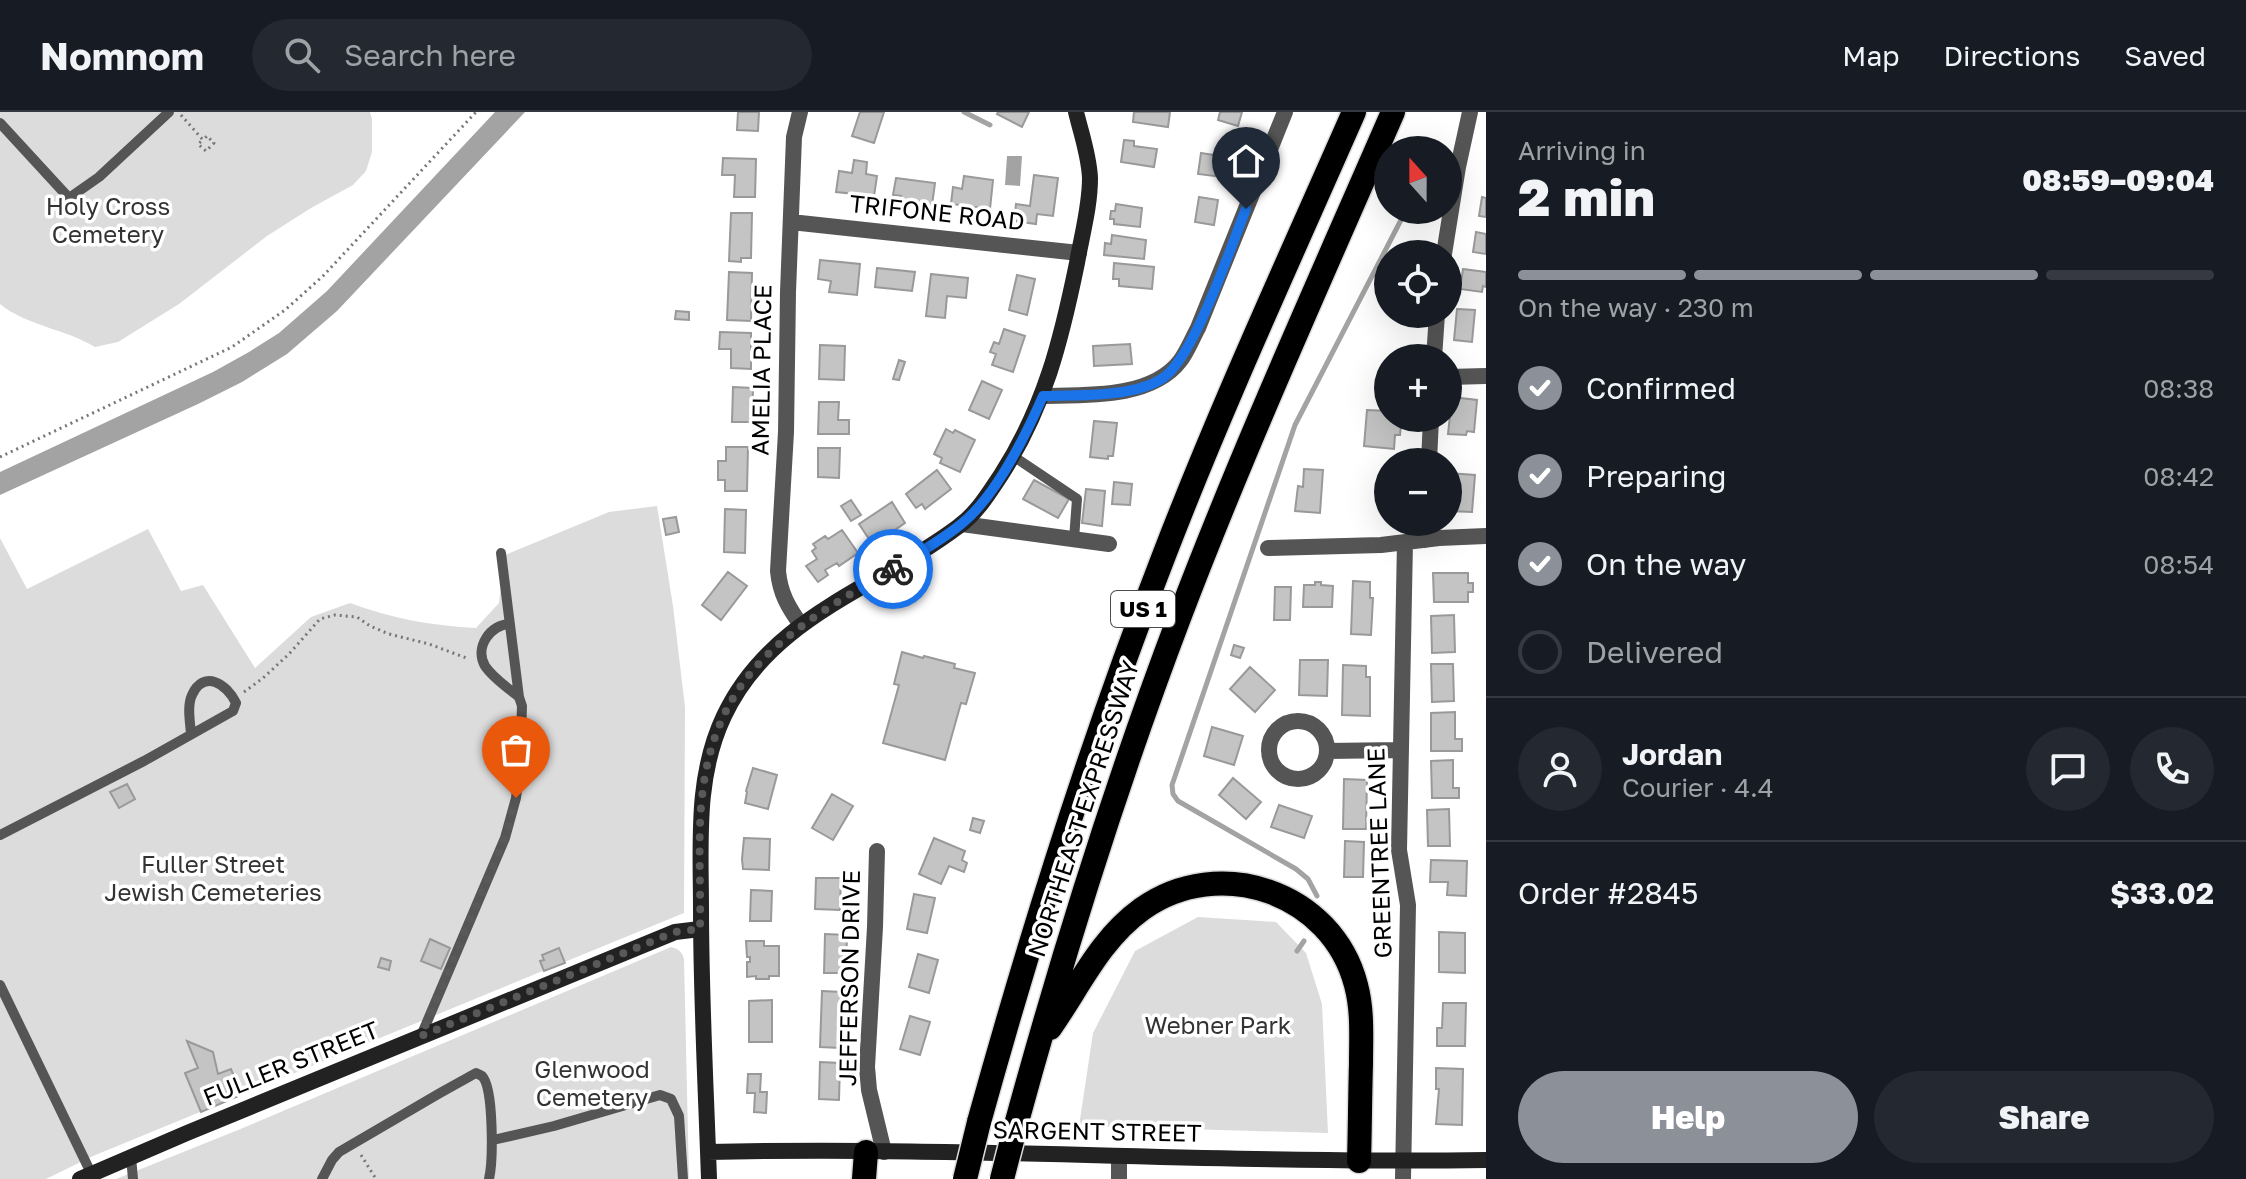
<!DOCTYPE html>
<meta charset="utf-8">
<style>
body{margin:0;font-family:"Golos Text",sans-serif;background:#242831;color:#f1f3f6;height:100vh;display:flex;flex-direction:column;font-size:30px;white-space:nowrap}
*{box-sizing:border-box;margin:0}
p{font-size:26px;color:#9ea1a6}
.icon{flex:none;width:44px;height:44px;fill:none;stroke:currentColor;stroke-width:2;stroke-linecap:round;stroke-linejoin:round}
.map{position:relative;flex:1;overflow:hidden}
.drawer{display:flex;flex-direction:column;background:#171b24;width:760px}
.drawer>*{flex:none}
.needle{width:52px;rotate:339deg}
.tools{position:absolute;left:1374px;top:24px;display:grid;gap:16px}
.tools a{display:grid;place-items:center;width:88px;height:88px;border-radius:50%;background:#171b24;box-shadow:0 8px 32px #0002;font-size:40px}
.pin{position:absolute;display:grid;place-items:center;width:68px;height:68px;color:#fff;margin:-82px -34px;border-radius:50% 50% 50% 0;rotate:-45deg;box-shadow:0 0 8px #0007}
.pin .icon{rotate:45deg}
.courier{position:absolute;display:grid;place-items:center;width:80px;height:80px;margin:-40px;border:6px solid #1a73e8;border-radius:50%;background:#fff;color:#222;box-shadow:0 2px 10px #0007}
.headline em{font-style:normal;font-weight:800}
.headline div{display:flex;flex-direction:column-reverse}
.headline{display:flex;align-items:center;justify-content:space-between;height:136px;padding:0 32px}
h1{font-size:52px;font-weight:800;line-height:60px}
.bar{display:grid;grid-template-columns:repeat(4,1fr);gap:12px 8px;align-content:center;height:96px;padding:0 32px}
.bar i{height:10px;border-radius:6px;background:#363941}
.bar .on{background:#8c9099}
.bar p{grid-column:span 4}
.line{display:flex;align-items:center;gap:20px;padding:0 32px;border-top:2px solid #363941}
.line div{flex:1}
.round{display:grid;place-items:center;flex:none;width:84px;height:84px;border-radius:42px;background:#242831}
ol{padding:0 32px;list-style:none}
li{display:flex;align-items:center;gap:24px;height:88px}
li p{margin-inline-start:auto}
li .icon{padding:8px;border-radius:50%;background:#8c9099;color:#fff;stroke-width:4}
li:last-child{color:#9ea1a6}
li i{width:44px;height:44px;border:4px solid #363941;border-radius:50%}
.cta{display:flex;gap:16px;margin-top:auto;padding:16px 32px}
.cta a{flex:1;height:92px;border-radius:48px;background:#8c9099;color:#fff;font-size:32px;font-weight:800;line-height:92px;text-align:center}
.cta a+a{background:#242831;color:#f1f3f6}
header{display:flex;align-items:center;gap:48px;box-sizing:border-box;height:112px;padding:0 40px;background:#171b24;border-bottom:2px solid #363941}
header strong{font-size:38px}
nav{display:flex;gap:44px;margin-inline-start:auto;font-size:28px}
.search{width:560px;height:72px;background:#242831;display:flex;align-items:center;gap:20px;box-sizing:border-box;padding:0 28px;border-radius:44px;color:#9ea1a6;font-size:30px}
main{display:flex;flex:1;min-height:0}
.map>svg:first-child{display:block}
.green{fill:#dcdcdc}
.water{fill:#a3a3a3}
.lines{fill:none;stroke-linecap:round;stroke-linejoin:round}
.stream{stroke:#a3a3a3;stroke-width:5}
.building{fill:#c4c4c4;stroke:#999;stroke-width:2}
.highway-casing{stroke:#dbdbdb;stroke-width:27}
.path{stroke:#777;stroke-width:3;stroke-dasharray:2 4;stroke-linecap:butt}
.lane{stroke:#555;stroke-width:10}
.street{stroke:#555;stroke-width:16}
.secondary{stroke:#222;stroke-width:16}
.highway{stroke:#000;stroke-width:24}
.highway-bridge-casing{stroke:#dbdbdb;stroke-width:27;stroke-linecap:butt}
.highway-bridge{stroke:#000;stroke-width:24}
.done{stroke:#595959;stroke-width:8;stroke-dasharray:0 14.4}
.route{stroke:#1a73e8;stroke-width:10}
.labels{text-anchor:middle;stroke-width:7;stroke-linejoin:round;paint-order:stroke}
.shield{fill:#fff;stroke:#4c4c4c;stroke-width:2}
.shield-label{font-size:22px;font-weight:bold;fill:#000}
.park-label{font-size:24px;fill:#333;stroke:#fff}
.street-label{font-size:24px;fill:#000;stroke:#fff}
</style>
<header>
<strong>Nomnom</strong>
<div class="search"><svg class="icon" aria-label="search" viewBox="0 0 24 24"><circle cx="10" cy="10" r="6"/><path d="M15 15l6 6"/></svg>Search here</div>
<nav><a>Map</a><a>Directions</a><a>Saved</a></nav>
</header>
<main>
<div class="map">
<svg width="1486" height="1067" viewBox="0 0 1486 1067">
<rect width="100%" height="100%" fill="#fff"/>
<path class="green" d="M0 0H370L372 7V40L366 59 353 73 311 96 267 124 179 192 118 230 95 235C66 217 27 214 0 192Z
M657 394 673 494 685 595 684 801 93 1044 46 1067H0V426L27 477 148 417 181 479 203 473 255 556 311 505 350 491C390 506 433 514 476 516L499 491 505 443 609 400Z
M1198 805 1276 810 1306 841 1322 892 1328 1021 1079 1014 1093 921 1135 839Z
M671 835C678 837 682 839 684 847L689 1067H116L238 1018Z"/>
<path class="water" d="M495 0H525L337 199 287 242 242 270 198 292 0 383V360L213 260 249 240 279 221 327 179Z
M1007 44H1022L1020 74 1005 73Z"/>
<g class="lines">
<path class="stream" d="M964 0 990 13
M1317 784 1308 767 1296 757 1178 689 1173 682 1172 673 1295 313 1402 106 1403 98
M1297 839 1304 829"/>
</g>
<path class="building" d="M738 0H759L758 19 737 18Z
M860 0H884L874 31 852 24Z
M998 0H1029L1022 15 997 2Z
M1134 0H1170L1168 15 1133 10Z
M1220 0H1242L1238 14 1218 8Z
M1124 28 1134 29V34L1157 37 1154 55 1121 50Z
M1201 41 1233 46 1230 66 1198 62Z
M723 46 756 47 755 85H734L735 63H722Z
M854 48 867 50 866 62 877 64 874 84 836 80 839 59 852 61Z
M1034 63 1058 66 1053 104 1037 102 1036 112 1014 109 1016 92 1030 94Z
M964 64 993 68 990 97 951 92 953 75 962 77Z
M896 66 935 71 932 93 901 88V84L893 83Z
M1199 85 1218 88 1214 113 1195 110Z
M1482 85 1486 86V105L1479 104Z
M1116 92 1142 96 1140 115 1114 112V107H1110L1111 99H1115Z
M731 101H752L751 146H741V150L729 149Z
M1476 120 1486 122V142L1473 140Z
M1112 123 1146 128 1144 147 1104 143 1105 131 1111 132Z
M820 148 860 152 857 183 829 180 831 169 818 167Z
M1114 151 1154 155 1152 177 1119 174V167H1113Z
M877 156 915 160 912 179 875 175Z
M1463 157 1486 160V175L1483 174 1482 180 1460 177Z
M729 160 752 161 751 209 727 208Z
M931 162 968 166 966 186 947 184 945 206 926 204Z
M1017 163 1035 167 1027 203 1009 198Z
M1457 197 1475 198 1472 230 1454 228Z
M676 199 689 200V208L675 207Z
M1004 217 1025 224 1013 260 992 253 996 242 990 240 994 230 999 232Z
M720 220 751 221V257L731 256V237H719Z
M1130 232 1132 252 1094 254 1093 234Z
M820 233 845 234 844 268 819 267Z
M899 248 905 250 899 268 893 267Z
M982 269 1002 278 989 307 969 298Z
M733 275 753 276 752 310H732Z
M1452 285 1477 288 1474 320 1467 319 1466 323 1448 322Z
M819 290H839L838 308H849V322H818Z
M1367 298 1388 299V306H1397V313H1401L1400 323H1395L1394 337 1364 334Z
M1094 309 1117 311 1113 344H1108V347L1090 345Z
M946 317 953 321 955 318 975 328 960 360 940 351 942 346 934 342Z
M726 335H748L747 379H725V368H718V349H726Z
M818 336H840L839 366 818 365Z
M1304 357 1323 358 1320 401 1295 399 1298 374 1303 375Z
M937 358 951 377 925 397 922 392 916 396 906 382Z
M1448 361 1475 363 1472 400 1448 399Z
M1385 362H1388V397H1381Z
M1034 368 1069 387 1058 406 1023 387Z
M1114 370 1132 372 1130 393 1112 392Z
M1086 377 1105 379 1102 414 1082 411Z
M851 388 861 403 851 409 841 394Z
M892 390 905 411 873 433 859 412Z
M725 397 746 398 745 441 724 440Z
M676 405 679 420 666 423 663 407Z
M842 418 858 441 839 454 837 451 825 458 828 463 818 470 806 454 817 447 812 439 816 436 813 432 825 424 828 427Z
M728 460 747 474 721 508 702 493Z
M1433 461H1468V471H1473V480H1468V490H1434Z
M1353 469 1370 470V486H1373L1371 523 1351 522Z
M1315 470H1321V473L1333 474 1332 495H1303L1304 473H1315Z
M1275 475H1291L1290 508H1274Z
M1454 503 1455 540 1432 541 1431 504Z
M1234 533 1244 536 1240 546 1231 543Z
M902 540 923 546 924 544 955 552 954 556 975 561 966 592 961 591 945 648 883 631 899 573 894 572Z
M1300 548H1328L1327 584 1299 583Z
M1431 552H1453L1454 589 1432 590Z
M1343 553 1366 554V565H1370V604L1342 603Z
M1250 555 1275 578 1255 600 1230 577Z
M1455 600V627H1462V639H1431V601Z
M1212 615 1243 624 1234 653 1204 644Z
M493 633 514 642 507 657 487 648Z
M1453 648V676H1459V686H1432L1431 649Z
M753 656 777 663 768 697 745 691 747 680 746 679Z
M1233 666 1261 690 1246 707 1219 683Z
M1344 667 1367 668 1366 717H1343Z
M127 672 135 687 119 696 110 680Z
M832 682 853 694 833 728 812 716Z
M1279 693 1312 704 1304 726 1271 715Z
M1449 697 1450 734H1428L1427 698Z
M973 706 984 709 980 721 970 718Z
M744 726 770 727 769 758 743 757 742 747Z
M934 726 965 739 962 748 967 751 964 760 949 754 941 772 919 762Z
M1345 729 1364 730 1363 765H1344Z
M1431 748 1467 749 1466 784 1447 783 1448 770H1430Z
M816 766H841L840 798 815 797Z
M751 778 772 779 771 809H750Z
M914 782 935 786 927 821 907 817Z
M1439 820 1465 821V861L1439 860Z
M825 822 847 823 846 861H824Z
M430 827 450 836 441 857 421 849Z
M746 829H764V834H779V864H769V867H756V864L747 865V850H750V845H747Z
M559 836 565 851 544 859 540 849 544 848 542 843Z
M918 842 938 848 929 881 909 875Z
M381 846 391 849 389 858 378 855Z
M822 879 842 880 840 936 820 935Z
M772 888V930H749V889Z
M1443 891H1466L1465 934H1437V916H1442Z
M910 904 930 910 920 943 900 937Z
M187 929 213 940 218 962 231 957 241 983 201 1000 185 961 198 956Z
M820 950 840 951 839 988 819 987Z
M1436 956 1463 957 1462 1013 1436 1012 1439 977H1436Z
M748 962H761L760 980H767L766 1001 754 1000 755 981H747Z"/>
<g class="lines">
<defs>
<path id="highway" d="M1050 916C1079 875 1099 828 1142 797 1219 742 1332 780 1356 873 1363 899 1361 925 1361 952 1360 984 1360 1017 1359 1049
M979 1010C1032 819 1091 631 1163 446 1221 295 1289 148 1354 0
M1016 1013C1063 841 1116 672 1179 506 1244 335 1320 168 1393 0
M864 1067 866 1040"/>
</defs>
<use href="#highway" class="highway-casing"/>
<path class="path" d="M181 3 203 28 198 32 206 39 214 31 207 24 203 28
M0 345 232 235 285 198 323 164 476 0
M244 580 263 566 289 542 320 507 335 503 357 505 370 514 389 522 429 532 469 547
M361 1043 376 1067"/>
<path class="lane" d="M0 11 69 86 99 65 169 0
M1013 344 1077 387 1074 427
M510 512C491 512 474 535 485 554 493 566 508 576 519 585
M0 723 144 649 233 599 236 591C227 572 204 557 192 583 187 594 190 609 191 622
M0 873 91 1061
M421 924 505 726 516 686 520 652 522 594 519 585 501 441
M493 1028 554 1014 660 983 671 987 679 1004 683 1067
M131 1045 133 1067
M322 1067 332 1048 339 1040 440 981 476 961C478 962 480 963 482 964 494 976 493 1050 489 1067"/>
<path class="street" d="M800 0 794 25 788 180 786 320 778 459C780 481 788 495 801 513
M791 110 1079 141
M1444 142 1458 55 1470 0
M1434 246 1437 202
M1448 265 1486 264
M1043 284C1085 283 1151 287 1180 249 1187 240 1192 227 1198 216L1285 0
M1429 350 1431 306
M962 412 1109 432
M1425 428 1426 410
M1268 436 1381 433 1439 426 1486 424
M1269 638a29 29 0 1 1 58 0a29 29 0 1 1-58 0Z
M1327 639 1400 638
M877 739 875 815 867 955 869 978 884 1040
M1119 1045V1067
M1403 1067 1408 793 1399 738 1405 430"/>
<path class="secondary" d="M708 1040C967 1034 1227 1052 1486 1048
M80 1067 187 1021 675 820 700 817
M709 1067C706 977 701 887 701 797 701 732 695 665 724 604 771 504 876 477 959 414 977 401 989 381 1001 363 1045 294 1061 229 1077 151 1082 122 1090 95 1090 66 1089 43 1081 21 1076 0"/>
<use href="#highway" class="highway"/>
<defs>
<path id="highway-bridge" d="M965 1067 979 1010
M1002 1067 1016 1013"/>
</defs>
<use href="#highway-bridge" class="highway-bridge-casing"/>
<use href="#highway-bridge" class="highway-bridge"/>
</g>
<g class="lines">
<path class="done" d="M516 686 505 726 421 924 675 820 700 817C701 776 698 735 701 695 712 561 788 518 893 457"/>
<path class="route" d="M893 457C915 443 939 430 960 413 996 385 1025 325 1043 284 1077 283 1133 286 1163 266 1195 244 1230 136 1246 97"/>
</g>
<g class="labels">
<rect class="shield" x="1111" y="479" width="64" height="36" rx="6"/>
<g class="shield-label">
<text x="1143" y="505">US 1</text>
</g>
<g class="park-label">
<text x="108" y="103">Holy Cross<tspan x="108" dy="28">Cemetery</tspan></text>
<text x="213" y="761">Fuller Street<tspan x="213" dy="28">Jewish Cemeteries</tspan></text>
<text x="1218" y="922">Webner Park</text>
<text x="592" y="966">Glenwood<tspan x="592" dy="28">Cemetery</tspan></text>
</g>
<g class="street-label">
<text transform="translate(937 101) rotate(6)" y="8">TRIFONE ROAD</text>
<text transform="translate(762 258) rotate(-89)" y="8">AMELIA PLACE</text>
<text transform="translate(1084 697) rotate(-72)" y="8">NORTHEAST EXPRESSWAY</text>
<text transform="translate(1380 741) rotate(-92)" y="8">GREENTREE LANE</text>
<text transform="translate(850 866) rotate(-89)" y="8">JEFFERSON DRIVE</text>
<text transform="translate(291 952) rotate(-22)" y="8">FULLER STREET</text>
<text transform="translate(1097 1020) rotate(1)" y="8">SARGENT STREET</text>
</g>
</g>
</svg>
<div class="tools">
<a><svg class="needle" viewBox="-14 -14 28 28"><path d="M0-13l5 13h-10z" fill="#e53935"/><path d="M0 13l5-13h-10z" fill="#9ea1a6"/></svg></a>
<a><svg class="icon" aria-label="locate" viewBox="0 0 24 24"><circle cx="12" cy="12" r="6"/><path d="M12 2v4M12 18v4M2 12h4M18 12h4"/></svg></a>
<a>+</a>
<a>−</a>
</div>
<div class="pin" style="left:516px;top:686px;background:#ea580c"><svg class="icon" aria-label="bag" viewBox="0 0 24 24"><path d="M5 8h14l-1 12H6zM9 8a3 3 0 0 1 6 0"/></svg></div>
<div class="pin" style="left:1246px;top:97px;background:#1f2937"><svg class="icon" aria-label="home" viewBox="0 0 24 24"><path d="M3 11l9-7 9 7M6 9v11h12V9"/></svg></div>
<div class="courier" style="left:893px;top:457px"><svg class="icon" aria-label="bike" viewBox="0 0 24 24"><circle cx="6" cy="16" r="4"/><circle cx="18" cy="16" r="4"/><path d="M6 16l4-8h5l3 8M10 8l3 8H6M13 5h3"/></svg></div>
</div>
<section class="drawer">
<div class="headline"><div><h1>2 min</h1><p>Arriving in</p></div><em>08:59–09:04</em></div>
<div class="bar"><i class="on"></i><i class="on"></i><i class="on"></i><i></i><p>On the way · 230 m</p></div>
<ol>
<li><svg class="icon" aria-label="check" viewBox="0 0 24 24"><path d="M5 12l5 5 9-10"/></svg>Confirmed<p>08:38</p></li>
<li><svg class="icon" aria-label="check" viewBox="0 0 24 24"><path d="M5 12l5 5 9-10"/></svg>Preparing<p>08:42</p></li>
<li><svg class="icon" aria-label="check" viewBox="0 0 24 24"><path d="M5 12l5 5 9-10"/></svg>On the way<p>08:54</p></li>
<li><i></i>Delivered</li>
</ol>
<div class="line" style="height:144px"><a class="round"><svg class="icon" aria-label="person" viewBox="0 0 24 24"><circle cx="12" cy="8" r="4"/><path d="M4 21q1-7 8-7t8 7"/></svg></a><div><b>Jordan</b><p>Courier · 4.4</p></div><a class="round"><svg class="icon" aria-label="chat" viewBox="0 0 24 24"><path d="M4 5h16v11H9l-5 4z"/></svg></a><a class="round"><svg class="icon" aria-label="phone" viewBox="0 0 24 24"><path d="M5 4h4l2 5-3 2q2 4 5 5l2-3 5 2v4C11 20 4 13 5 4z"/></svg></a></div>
<div class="line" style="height:104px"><div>Order #2845</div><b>$33.02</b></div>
<div class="cta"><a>Help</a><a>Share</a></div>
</section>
</main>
